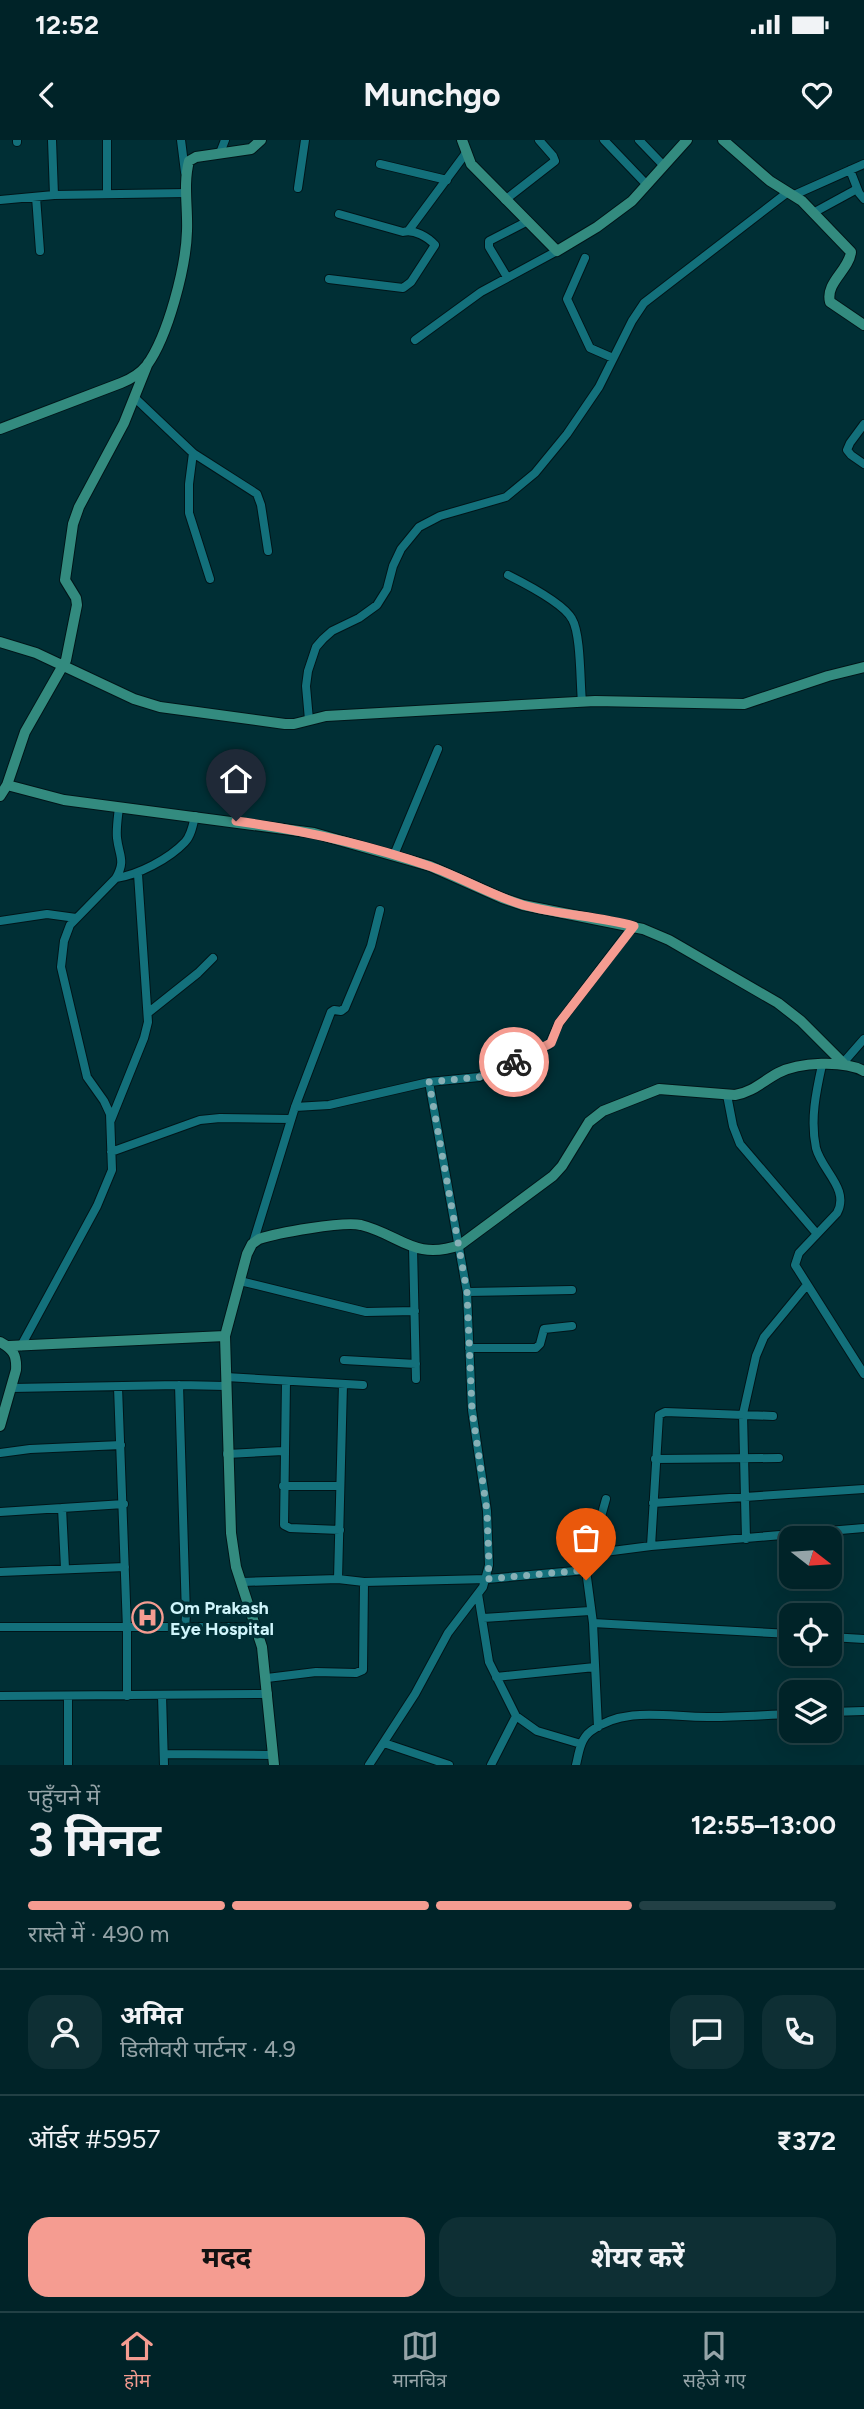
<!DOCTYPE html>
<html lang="hi">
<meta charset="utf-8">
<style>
body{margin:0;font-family:Figtree,"Noto Sans Devanagari",sans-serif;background:#0e2f34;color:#f1f3f6;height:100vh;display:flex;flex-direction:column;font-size:26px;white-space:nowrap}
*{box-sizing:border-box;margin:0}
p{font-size:23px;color:#95a4a8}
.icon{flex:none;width:38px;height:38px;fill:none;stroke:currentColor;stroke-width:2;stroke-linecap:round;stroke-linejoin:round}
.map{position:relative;height:1625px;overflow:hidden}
.panel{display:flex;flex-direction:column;background:#002328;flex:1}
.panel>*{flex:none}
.needle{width:46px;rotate:107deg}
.tools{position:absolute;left:779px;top:1386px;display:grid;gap:14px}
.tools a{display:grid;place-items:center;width:63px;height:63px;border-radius:14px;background:#002328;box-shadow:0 7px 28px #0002,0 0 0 2px #224045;font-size:35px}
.pin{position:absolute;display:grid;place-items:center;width:60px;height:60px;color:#fff;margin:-72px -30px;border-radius:50% 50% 50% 0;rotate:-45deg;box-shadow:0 0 7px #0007}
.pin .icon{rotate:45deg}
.courier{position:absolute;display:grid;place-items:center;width:70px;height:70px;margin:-35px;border:5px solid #f59c91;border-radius:50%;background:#fff;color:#222;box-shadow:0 2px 9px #0007}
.headline em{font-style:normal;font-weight:700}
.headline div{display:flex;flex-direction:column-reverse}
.headline{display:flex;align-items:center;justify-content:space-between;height:119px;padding:0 28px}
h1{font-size:46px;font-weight:700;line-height:52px}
.bar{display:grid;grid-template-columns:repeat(4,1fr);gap:10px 7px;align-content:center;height:84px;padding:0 28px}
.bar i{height:9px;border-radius:5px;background:#224045}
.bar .selected{background:#f59c91}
.bar p{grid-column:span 4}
.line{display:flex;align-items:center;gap:18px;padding:0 28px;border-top:2px solid #224045}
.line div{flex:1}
.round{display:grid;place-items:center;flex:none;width:74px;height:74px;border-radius:21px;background:#0e2f34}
.button{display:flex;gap:14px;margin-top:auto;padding:14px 28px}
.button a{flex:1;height:80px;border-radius:21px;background:#f59c91;color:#111;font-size:28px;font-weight:700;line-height:80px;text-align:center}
.button a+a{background:#0e2f34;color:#f1f3f6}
.status{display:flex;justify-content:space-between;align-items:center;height:49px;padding:0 35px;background:#002328;direction:ltr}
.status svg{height:19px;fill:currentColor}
header{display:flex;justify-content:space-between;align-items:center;height:91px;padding:0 28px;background:#002328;font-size:32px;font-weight:700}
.menu{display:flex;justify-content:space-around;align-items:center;height:98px;border-top:2px solid #224045;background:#002328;font-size:19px;color:#95a4a8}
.menu a{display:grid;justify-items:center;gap:4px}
.menu .selected{color:#f59c91}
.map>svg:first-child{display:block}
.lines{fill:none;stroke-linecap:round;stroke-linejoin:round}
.street-casing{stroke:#001519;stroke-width:10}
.secondary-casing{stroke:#001519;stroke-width:12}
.street{stroke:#13707b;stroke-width:8}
.secondary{stroke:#338b7f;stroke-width:10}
.done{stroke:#87b0b6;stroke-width:7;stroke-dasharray:0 12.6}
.route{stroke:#f59c91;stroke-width:9}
.labels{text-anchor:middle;stroke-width:7;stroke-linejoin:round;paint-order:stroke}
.poi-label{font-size:18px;font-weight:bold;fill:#cff5fb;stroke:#002f35;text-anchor:start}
</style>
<div class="status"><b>12:52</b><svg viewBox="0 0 49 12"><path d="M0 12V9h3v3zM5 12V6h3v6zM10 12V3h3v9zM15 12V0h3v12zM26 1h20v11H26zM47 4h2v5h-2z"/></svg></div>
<header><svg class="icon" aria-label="back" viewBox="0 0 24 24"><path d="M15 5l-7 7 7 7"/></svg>Munchgo<svg class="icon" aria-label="heart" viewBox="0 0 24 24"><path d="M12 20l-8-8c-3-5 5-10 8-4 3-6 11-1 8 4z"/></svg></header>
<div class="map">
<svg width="864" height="1625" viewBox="0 0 864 1625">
<rect width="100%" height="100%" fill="#002f35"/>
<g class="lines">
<defs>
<path id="street" d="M52 0 54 55
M181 0 185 32
M604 0 647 45
M639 0 664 26
M17 2V0
M220 13 225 0
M380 24 447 40
M850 30 859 53 864 59
M298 48 305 0
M107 54V0
M794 55 864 24
M36 57 40 111
M0 60 54 55 187 53
M505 60 555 21 553 16 539 0
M813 73 857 49
M409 90 466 13
M585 118 567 159 590 208 613 218
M507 137 489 107V101L528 81
M329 139 403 148 411 142 435 105C428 97 414 89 403 92L339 74
M415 200 481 152 557 111
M135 258 193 313 257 354 261 365 268 411
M864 284 850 303 847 310 851 315 864 324
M193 313 189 344V373L210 439
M508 435C524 443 564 464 572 479 581 494 580 542 582 562
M309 580 306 546 308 531 316 507 323 499 332 491 359 478 377 465 387 449 393 426 401 409 419 387 440 376 506 357 535 333 567 294 599 247 632 181 644 163 788 52
M394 715 438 609
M116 738C138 735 169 719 185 702 191 696 193 685 195 676
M0 781 47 774 76 778
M149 872 198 833 213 818
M843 923 864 899
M822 925C816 952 810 980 816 1008 822 1031 850 1049 837 1073L799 1113 795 1125 864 1234
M727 955 733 986 740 1004 817 1094
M295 967 329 965 429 942 479 937 549 905 559 883 633 786
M111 980 144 898 148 882 138 734
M111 1012 200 980 220 978 291 979
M253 1103 295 967 331 872 334 870 341 871 345 868 371 806 380 770
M413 1107 416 1239
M240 1141 366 1172 415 1171
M467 1152 572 1150
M21 1206 97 1066 112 1030 110 974 104 961 87 937 61 827 64 801 70 785 116 738C126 720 119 716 117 698 116 688 118 677 119 667
M469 1208H536L540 1204 544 1189 572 1186
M344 1220 416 1224
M226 1237 363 1245
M286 1241 284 1385 290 1388 340 1390
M179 1245 186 1475 185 1487
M118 1247 127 1489V1556
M11 1248 179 1245 226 1246
M0 1313 30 1309 121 1305
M227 1314 283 1311
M655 1319 779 1318
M283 1346H339
M653 1363 864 1349
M62 1368 65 1428
M0 1372 124 1364
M746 1399 743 1274 756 1216 764 1197 806 1146
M651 1406 659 1275 665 1272 773 1276
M589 1414 651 1406 864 1388
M0 1432 125 1427
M338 1439 343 1244
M242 1442 338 1439 364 1442 487 1439 586 1430
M478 1454 489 1522 516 1576 537 1591 581 1604
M483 1478 590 1471
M593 1483 791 1494
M0 1487H257
M830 1497 864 1499
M496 1537 595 1527
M267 1538 316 1532 356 1533 363 1530 364 1442
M162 1555 164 1625
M0 1556 268 1554
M830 1572 864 1571
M598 1587 593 1483 586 1430 606 1359
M384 1603 449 1625
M164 1614 273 1615
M68 1625V1556
M369 1625 415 1554 448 1493 483 1447 489 1425 487 1371 472 1270 467 1152 429 942
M491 1625 516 1576
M576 1625C579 1613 580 1599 591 1591 625 1565 671 1578 711 1577 737 1577 764 1575 791 1574"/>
<path id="secondary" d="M462 0 471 24 557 111 597 87 632 61 687 0
M723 0 770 41 802 61 851 112C849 130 825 143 830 162L864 185
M0 289 121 243C131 239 140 234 147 225 168 196 186 127 187 91 188 68 183 44 189 21L196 17 251 9 261 0
M0 502 36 513 134 559 160 567 285 584H294L326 576 595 561 744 564 828 536 864 527
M7 645 64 660 314 693 430 726 502 758 523 765 643 789 669 800 778 863 801 881 843 923
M0 656 7 645 25 592 66 520 77 465 76 458 65 440 73 384 79 367 124 283 148 223
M225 1196 247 1114 252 1104 259 1099C277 1093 343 1081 361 1085 401 1095 414 1121 460 1105L553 1036 562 1026 589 982 603 971 659 949 735 955C753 952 763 941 778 933 799 922 844 920 864 931
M0 1202C13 1209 17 1215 16 1230L0 1286
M9 1206 225 1196 231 1393 236 1427 262 1507 274 1625"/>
</defs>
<use href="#street" class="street-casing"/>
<use href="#secondary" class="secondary-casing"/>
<use href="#street" class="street"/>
<use href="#secondary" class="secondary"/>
</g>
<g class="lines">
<path class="done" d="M514 922 480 937 429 942 467 1152 472 1270 487 1371 489 1425 487 1439 586 1430V1440"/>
<path class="route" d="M236 681C302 690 366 704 429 726 461 737 490 755 523 765 559 775 597 776 634 786L559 883 551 903 514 922"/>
</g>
<defs>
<symbol id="hospital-ring" viewBox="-11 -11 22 22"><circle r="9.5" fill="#002f35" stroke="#f59c91" stroke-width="1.5"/><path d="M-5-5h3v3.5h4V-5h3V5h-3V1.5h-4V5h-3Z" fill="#f59c91"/></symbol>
</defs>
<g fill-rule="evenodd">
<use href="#hospital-ring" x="130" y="1460" width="35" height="35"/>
</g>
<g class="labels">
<g class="poi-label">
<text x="170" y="1474">Om Prakash<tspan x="170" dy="21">Eye Hospital</tspan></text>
</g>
</g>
</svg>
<div class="tools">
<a><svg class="needle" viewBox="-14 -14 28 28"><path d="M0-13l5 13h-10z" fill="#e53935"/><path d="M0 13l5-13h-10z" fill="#95a4a8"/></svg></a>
<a><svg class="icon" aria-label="locate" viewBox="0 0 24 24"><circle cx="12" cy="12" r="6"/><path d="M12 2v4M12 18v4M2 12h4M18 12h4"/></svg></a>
<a><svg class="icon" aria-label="layers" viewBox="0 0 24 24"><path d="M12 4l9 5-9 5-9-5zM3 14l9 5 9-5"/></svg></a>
</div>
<div class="pin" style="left:586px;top:1440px;background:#ea580c"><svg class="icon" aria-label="bag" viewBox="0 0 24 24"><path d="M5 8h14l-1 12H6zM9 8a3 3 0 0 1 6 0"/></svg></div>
<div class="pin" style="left:236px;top:681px;background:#1f2937"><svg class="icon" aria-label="home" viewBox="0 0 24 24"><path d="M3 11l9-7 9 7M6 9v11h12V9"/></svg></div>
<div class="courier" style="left:514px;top:922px"><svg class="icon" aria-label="bike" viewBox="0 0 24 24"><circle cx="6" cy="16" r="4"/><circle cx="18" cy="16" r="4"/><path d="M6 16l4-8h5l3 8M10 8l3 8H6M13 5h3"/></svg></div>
</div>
<section class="panel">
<div class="headline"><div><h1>3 मिनट</h1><p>पहुँचने में</p></div><em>12:55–13:00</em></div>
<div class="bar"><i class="selected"></i><i class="selected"></i><i class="selected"></i><i></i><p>रास्ते में · 490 m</p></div>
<div class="line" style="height:126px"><a class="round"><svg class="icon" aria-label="person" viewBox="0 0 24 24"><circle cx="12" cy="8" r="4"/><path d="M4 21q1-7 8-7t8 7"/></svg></a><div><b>अमित</b><p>डिलीवरी पार्टनर · 4.9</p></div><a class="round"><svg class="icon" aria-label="chat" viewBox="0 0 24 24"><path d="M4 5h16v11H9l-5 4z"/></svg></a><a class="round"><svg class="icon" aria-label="phone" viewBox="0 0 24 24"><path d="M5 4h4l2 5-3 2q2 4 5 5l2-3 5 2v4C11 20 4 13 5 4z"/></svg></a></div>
<div class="line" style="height:91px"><div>ऑर्डर #5957</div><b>₹372</b></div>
<div class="button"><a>मदद</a><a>शेयर करें</a></div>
</section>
<nav class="menu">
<a class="selected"><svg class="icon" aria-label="home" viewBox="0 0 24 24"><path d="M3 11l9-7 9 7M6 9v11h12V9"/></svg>होम</a>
<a><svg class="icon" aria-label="map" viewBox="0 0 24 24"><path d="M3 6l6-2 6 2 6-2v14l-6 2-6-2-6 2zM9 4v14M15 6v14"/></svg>मानचित्र</a>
<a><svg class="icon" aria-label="saved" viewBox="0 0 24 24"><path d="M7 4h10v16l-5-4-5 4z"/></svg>सहेजे गए</a>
</nav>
